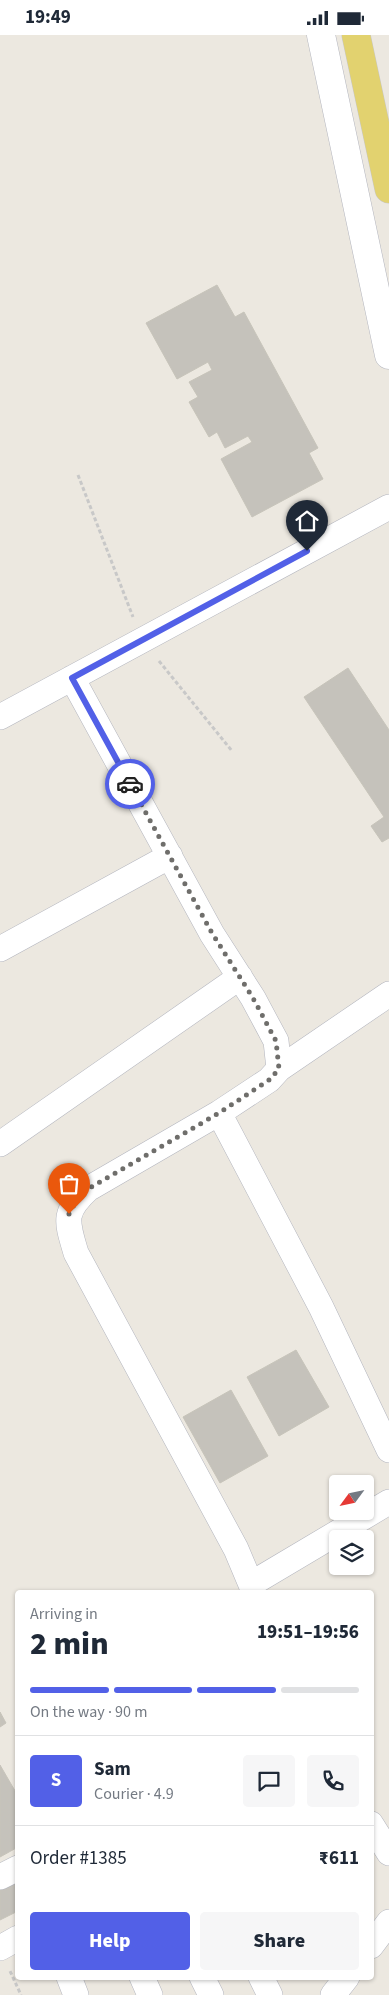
<!DOCTYPE html>
<meta charset="utf-8">
<style>
body{margin:0;font-family:"Source Sans 3",sans-serif;background:#f6f6f7;color:#1f2937;height:100vh;display:flex;flex-direction:column;font-size:19px;white-space:nowrap}
*{box-sizing:border-box;margin:0}
p{font-size:16px;color:#747a83}
.icon{flex:none;width:28px;height:28px;fill:none;stroke:currentColor;stroke-width:2;stroke-linecap:round;stroke-linejoin:round}
.map{position:relative;flex:1;overflow:hidden}
.sheet{position:absolute;left:15px;top:1555px;width:359px;height:390px;display:flex;flex-direction:column;background:#fff;border-radius:5px;box-shadow:0 1px 4px #0004}
.sheet>*{flex:none}
.needle{width:32px;rotate:237deg}
.buttons{position:absolute;left:329px;top:1440px;display:grid;gap:10px}
.buttons a{display:grid;place-items:center;width:45px;height:45px;border-radius:5px;background:#fff;box-shadow:0 1px 4px #0004;font-size:25px}
.pin{position:absolute;display:grid;place-items:center;width:42px;height:42px;color:#fff;margin:-51px -21px;border-radius:50% 50% 50% 0;rotate:-45deg;box-shadow:0 0 5px #0007}
.pin .icon{rotate:45deg}
.courier{position:absolute;display:grid;place-items:center;width:50px;height:50px;margin:-25px;border:4px solid #5260e7;border-radius:50%;background:#fff;color:#222;box-shadow:0 1px 6px #0007}
.head em{font-style:normal;font-weight:800}
.head div{display:flex;flex-direction:column-reverse}
.head{display:flex;align-items:center;justify-content:space-between;height:85px;padding:0 15px}
h1{font-size:32px;font-weight:800;line-height:38px}
.bar{display:grid;grid-template-columns:repeat(4,1fr);gap:8px 5px;align-content:center;height:60px;padding:0 15px}
.bar i{height:6px;border-radius:4px;background:#e0e1e3}
.bar .on{background:#5260e7}
.bar p{grid-column:span 4}
.line{display:flex;align-items:center;gap:12px;padding:0 15px;border-top:1px solid #e0e1e3}
.line div{flex:1}
.round{display:grid;place-items:center;flex:none;width:52px;height:52px;border-radius:5px;background:#f6f6f7}
.primary-button{display:flex;gap:10px;margin-top:auto;padding:10px 15px}
.primary-button a{flex:1;height:58px;border-radius:5px;background:#5260e7;color:#fff;font-size:20px;font-weight:800;line-height:58px;text-align:center}
.primary-button a+a{background:#f6f6f7;color:#1f2937}
.status{display:flex;justify-content:space-between;align-items:center;height:35px;padding:0 25px;background:#fff;direction:ltr}
.status svg{height:14px;fill:currentColor}
.map>svg:first-child{display:block}
.building{fill:#c5c2bb;stroke:#c7c4ba}
.lines{fill:none;stroke-linecap:round;stroke-linejoin:round}
.street-casing{stroke:#b3b5be;stroke-width:26}
.secondary-casing{stroke:#b3b5be;stroke-width:29}
.primary-casing{stroke:#c8c8c8;stroke-width:29}
.path{stroke:#c8c8c8;stroke-width:3;stroke-dasharray:4 2.5;stroke-linecap:butt}
.street{stroke:#fff;stroke-width:25}
.secondary{stroke:#fff;stroke-width:28}
.primary{stroke:#e2d26f;stroke-width:28}
.done{stroke:#6f6e6b;stroke-width:5;stroke-dasharray:0 9}
.route{stroke:#5260e7;stroke-width:6}
</style>
<div class="status"><b>19:49</b><svg viewBox="0 0 49 12"><path d="M0 12V9h3v3zM5 12V6h3v6zM10 12V3h3v9zM15 12V0h3v12zM26 1h20v11H26zM47 4h2v5h-2z"/></svg></div>
<div class="map">
<svg width="389" height="1960" viewBox="0 0 389 1960">
<rect width="100%" height="100%" fill="#ece8e0"/>
<path class="building" d="M217 250 235 282 244 277 318 413 309 418 323 444 252 482 221 424 252 407 248 401 225 413 217 397 209 402 189 367 198 362 189 347 212 335 208 327 177 344 146 288Z
M348 633 389 695V803L382 807 371 791 384 782 304 662Z
M296 1315 329 1372 279 1401 247 1342Z
M231 1355 268 1421 220 1448 183 1382Z
M0 1677 6 1688 0 1692Z
M0 1730 18 1761V1812L0 1822Z
M18 1843V1876L0 1885V1852Z"/>
<g class="lines">
<defs>
<path id="street" d="M72 643 212 899 253 963 276 1006 279 1034 269 1045 219 1078 88 1154C62 1178 67 1187 76 1218L236 1514 252 1552V1558
M0 682 389 472
M0 914 170 821
M279 1034 389 959
M219 1078 321 1272 389 1415
M0 1109 240 942
M251 1549 389 1467
M371 1789 389 1818
M0 1842 18 1833
M371 1911 389 1887
M0 1913 18 1903
M69 1942 76 1960
M142 1942 150 1960
M202 1942 211 1960
M261 1942 270 1960
M333 1960 347 1942"/>
<path id="secondary" d="M321 0 389 320"/>
<path id="primary" d="M356 0 389 154"/>
</defs>
<use href="#street" class="street-casing"/>
<use href="#secondary" class="secondary-casing"/>
<use href="#primary" class="primary-casing"/>
<path class="path" d="M78 440 133 582
M159 626 232 716
M10 1936 21 1960"/>
<use href="#street" class="street"/>
<use href="#secondary" class="secondary"/>
<use href="#primary" class="primary"/>
</g>
<g class="lines">
<path class="done" d="M69 1179 76 1166 88 1154 219 1078 269 1045 279 1034 276 1006 253 963 212 898 130 749"/>
<path class="route" d="M130 749 72 643 307 516"/>
</g>
</svg>
<div class="buttons">
<a><svg class="needle" viewBox="-14 -14 28 28"><path d="M0-13l5 13h-10z" fill="#e53935"/><path d="M0 13l5-13h-10z" fill="#747a83"/></svg></a>
<a><svg class="icon" aria-label="layers" viewBox="0 0 24 24"><path d="M12 4l9 5-9 5-9-5zM3 14l9 5 9-5"/></svg></a>
</div>
<div class="pin" style="left:69px;top:1179px;background:#ea580c"><svg class="icon" aria-label="bag" viewBox="0 0 24 24"><path d="M5 8h14l-1 12H6zM9 8a3 3 0 0 1 6 0"/></svg></div>
<div class="pin" style="left:307px;top:516px;background:#1f2937"><svg class="icon" aria-label="home" viewBox="0 0 24 24"><path d="M3 11l9-7 9 7M6 9v11h12V9"/></svg></div>
<div class="courier" style="left:130px;top:749px"><svg class="icon" aria-label="car" viewBox="0 0 24 24"><path d="M5 17H2v-5l4-1 3-4h7l3 4 3 1v5h-3M9 17h6M6 11h13"/><circle cx="7" cy="17" r="2"/><circle cx="17" cy="17" r="2"/></svg></div>
<section class="sheet">
<div class="head"><div><h1>2 min</h1><p>Arriving in</p></div><em>19:51–19:56</em></div>
<div class="bar"><i class="on"></i><i class="on"></i><i class="on"></i><i></i><p>On the way · 90 m</p></div>
<div class="line" style="height:90px"><b class="round" style="background:#5260e7;color:#fff">S</b><div><b>Sam</b><p>Courier · 4.9</p></div><a class="round"><svg class="icon" aria-label="chat" viewBox="0 0 24 24"><path d="M4 5h16v11H9l-5 4z"/></svg></a><a class="round"><svg class="icon" aria-label="phone" viewBox="0 0 24 24"><path d="M5 4h4l2 5-3 2q2 4 5 5l2-3 5 2v4C11 20 4 13 5 4z"/></svg></a></div>
<div class="line" style="height:65px"><div>Order #1385</div><b>₹611</b></div>
<div class="primary-button"><a>Help</a><a>Share</a></div>
</section>
</div>
